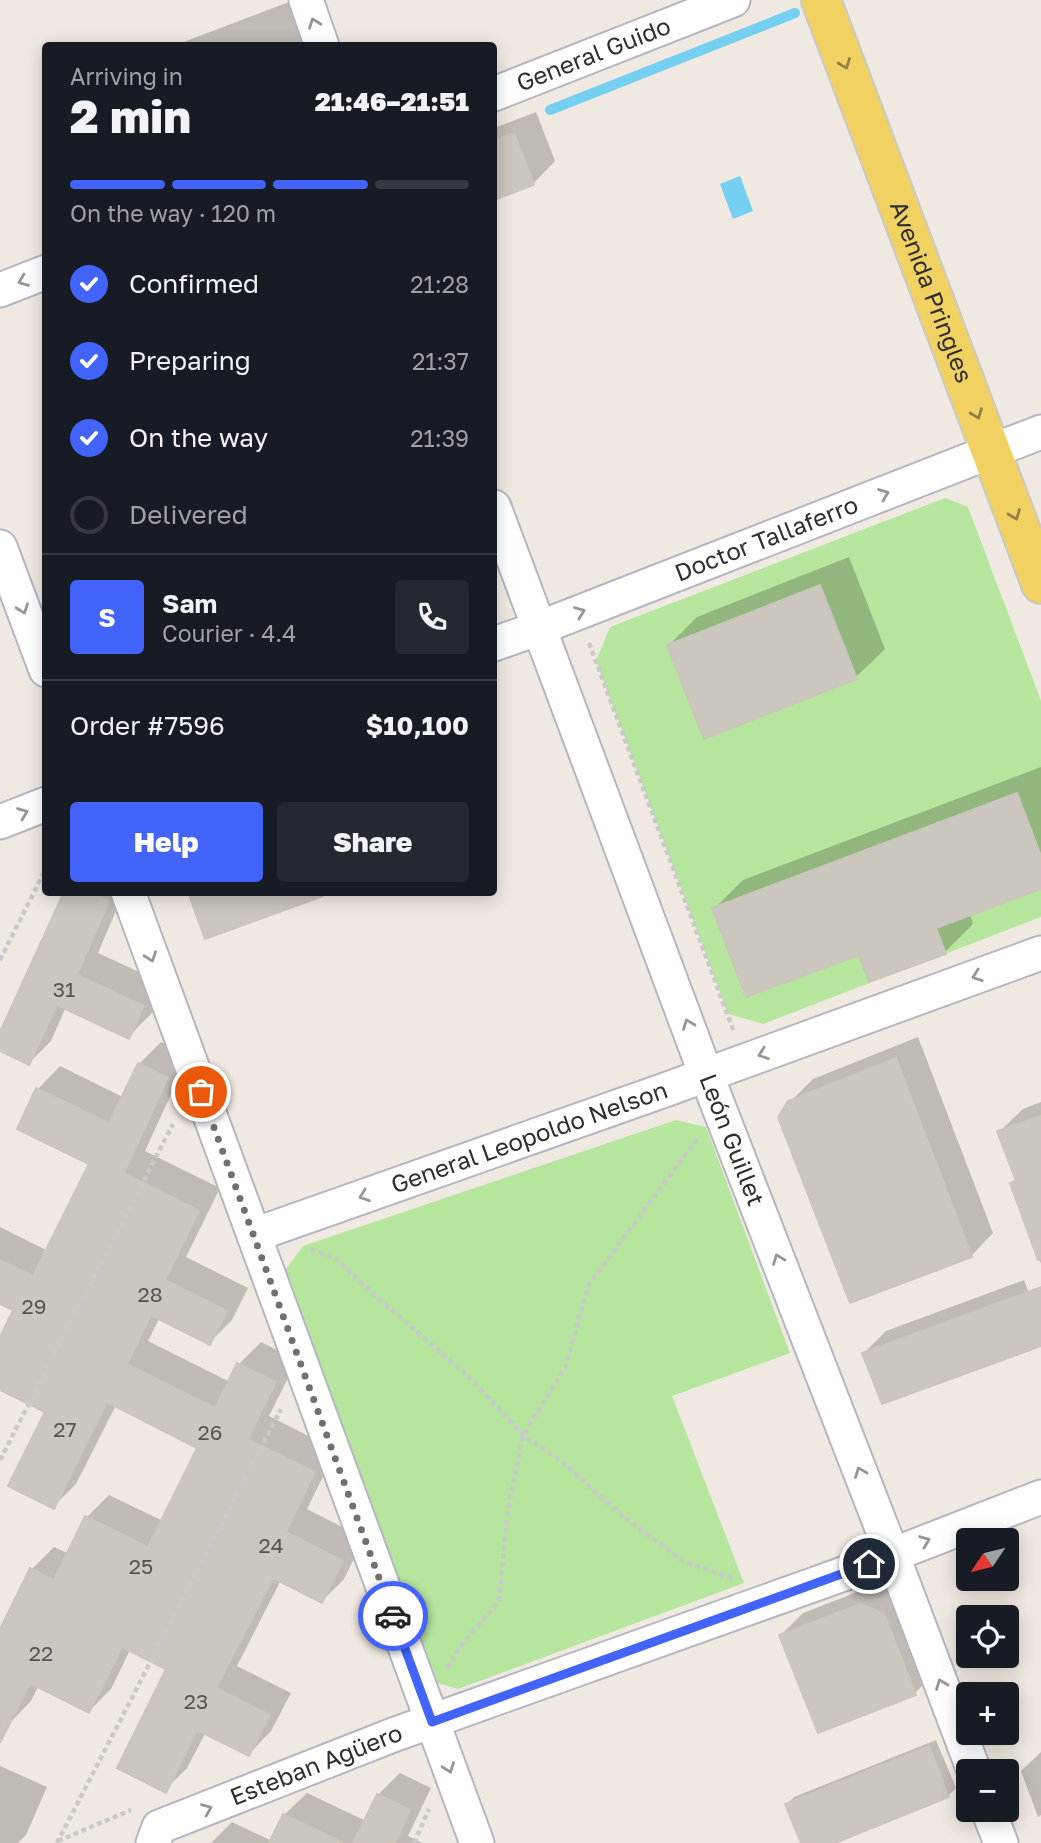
<!DOCTYPE html>
<meta charset="utf-8">
<style>
body{margin:0;font-family:"Golos Text",sans-serif;background:#242831;color:#f1f3f6;height:100vh;display:flex;flex-direction:column;font-size:26px;white-space:nowrap}
*{box-sizing:border-box;margin:0}
p{font-size:23px;color:#9ea1a6}
.icon{flex:none;width:38px;height:38px;fill:none;stroke:currentColor;stroke-width:2;stroke-linecap:round;stroke-linejoin:round}
.map{position:relative;flex:1;overflow:hidden}
.drawer{position:absolute;left:42px;top:42px;width:455px;height:854px;display:flex;flex-direction:column;background:#171b24;border-radius:7px;box-shadow:0 4px 18px #0003}
.drawer>*{flex:none}
.needle{width:46px;rotate:235deg}
.fabs{position:absolute;left:956px;top:1528px;display:grid;gap:14px}
.fabs a{display:grid;place-items:center;width:63px;height:63px;border-radius:7px;background:#171b24;box-shadow:0 4px 18px #0003;font-size:35px}
.pin{position:absolute;display:grid;place-items:center;width:60px;height:60px;color:#fff;margin:-30px;border:4px solid #fff;border-radius:50%;box-shadow:0 2px 7px #0007}
.courier{position:absolute;display:grid;place-items:center;width:70px;height:70px;margin:-35px;border:5px solid #4264fb;border-radius:50%;background:#fff;color:#222;box-shadow:0 2px 9px #0007}
.head em{font-style:normal;font-weight:800}
.head div{display:flex;flex-direction:column-reverse}
.head{display:flex;align-items:center;justify-content:space-between;height:119px;padding:0 28px}
h1{font-size:46px;font-weight:800;line-height:52px}
.bar{display:grid;grid-template-columns:repeat(4,1fr);gap:10px 7px;align-content:center;height:84px;padding:0 28px}
.bar i{height:9px;border-radius:5px;background:#363941}
.bar .current{background:#4264fb}
.bar p{grid-column:span 4}
.line{display:flex;align-items:center;gap:18px;padding:0 28px;border-top:2px solid #363941}
.line div{flex:1}
.round{display:grid;place-items:center;flex:none;width:74px;height:74px;border-radius:7px;background:#242831}
ol{padding:0 28px;list-style:none}
li{display:flex;align-items:center;gap:21px;height:77px}
li p{margin-inline-start:auto}
li .icon{padding:7px;border-radius:50%;background:#4264fb;color:#fff;stroke-width:4}
li:last-child{color:#9ea1a6}
li i{width:38px;height:38px;border:4px solid #363941;border-radius:50%}
.primary-button{display:flex;gap:14px;margin-top:auto;padding:14px 28px}
.primary-button a{flex:1;height:80px;border-radius:7px;background:#4264fb;color:#fff;font-size:28px;font-weight:800;line-height:80px;text-align:center}
.primary-button a+a{background:#242831;color:#f1f3f6}
.map>svg:first-child{display:block}
.green{fill:#b6e59e}
.water{fill:#75cff0}
.shadow{fill:#0003}
.lines{fill:none;stroke-linecap:round;stroke-linejoin:round}
.stream{stroke:#75cff0;stroke-width:10}
.building{fill:#cbc7bf;stroke:#cbc5ba;stroke-width:2}
.minor-casing{stroke:#b4b7c1;stroke-width:37}
.major-casing{stroke:#c9c9c9;stroke-width:42}
.path{stroke:#c9c9c9;stroke-width:4.5;stroke-dasharray:5 3.5;stroke-linecap:butt}
.minor{stroke:#fff;stroke-width:33}
.major{stroke:#f2d163;stroke-width:38}
.oneway{stroke:#969696}
.oneway2{stroke:#908048}
.done{stroke:#726f6d;stroke-width:7;stroke-dasharray:0 12.6}
.route{stroke:#4264fb;stroke-width:9}
.labels{text-anchor:middle;stroke-width:5;stroke-linejoin:round;paint-order:stroke}
.number-label{font-size:21px;fill:#555452}
.street-label{font-size:24px;fill:#2e2e2e;stroke:#fff}
</style>
<div class="map">
<svg width="1041" height="1843" viewBox="0 0 1041 1843">
<rect width="100%" height="100%" fill="#efe9e1"/>
<path class="green" d="M945 498 968 507 1041 701V917L763 1024 728 1014 596 661 610 627Z
M676 1120 706 1127 790 1353 672 1396 744 1583 458 1689 438 1683 283 1273 303 1246Z"/>
<path class="water" d="M740 176 753 211 733 219 720 184Z"/>
<path class="shadow" d="M294 0 329 46H173Z
M536 112 555 161 533 184 494 198V128Z
M849 557 885 649 856 677 705 737 669 645 697 617Z
M1041 767V887L970 914 973 924 945 952 714 909 743 880Z
M66 892H124L98 953 165 984 151 1014 129 1036 66 1007 51 1041 29 1063 0 1049V1036Z
M918 1037 993 1233 971 1256 790 1102 813 1079Z
M161 1042 189 1055 145 1151 220 1188 186 1257 248 1288 232 1320 210 1342 160 1317 148 1341 230 1382 239 1364 261 1342 297 1360 269 1416 336 1450 307 1509 364 1538 344 1579 322 1601 281 1580 237 1666 291 1693 271 1731 249 1754 206 1732 187 1768 165 1790 169 1669 130 1650 111 1689 89 1711 39 1685 31 1701 0 1733V1633L32 1569 54 1547 69 1554 87 1517 109 1495 163 1521 199 1447 116 1405 76 1484 53 1507 48 1411 0 1388V1341L15 1309 0 1302V1227L46 1250 91 1163 19 1128 38 1089 60 1066 123 1097 139 1064Z
M1041 1102V1264L1012 1184 1017 1179 999 1132 1023 1109Z
M1024 1280 1041 1326V1331L864 1353 886 1331Z
M883 1582 906 1592 937 1671 915 1693 781 1635 803 1613Z
M936 1740 956 1788 948 1796 830 1843H803L787 1804 794 1797Z
M1041 1752V1815L1038 1817 1021 1771Z
M0 1766 47 1787 26 1835 18 1843H0Z
M400 1773 431 1788 408 1836 422 1843H211L232 1822 272 1841 284 1815 307 1793 366 1821 378 1795Z"/>
<g class="lines">
<path class="stream" d="M550 110 795 13"/>
</g>
<path class="building" d="M514 133 534 185 494 200V141Z
M820 585 857 679 704 739 667 645Z
M1017 793 1041 856V889L936 928 946 954 869 982 859 955 746 997 712 908Z
M64 892H92L109 901 77 975 144 1006 129 1039 57 1005 29 1065 0 1051V1032Z
M188 892H322L323 896 205 939Z
M896 1058 972 1257 850 1303 778 1117 788 1101Z
M138 1063 168 1078 124 1173 199 1211 165 1280 227 1311 210 1345 151 1315 127 1364 215 1408 237 1363 276 1382 248 1439 315 1472 286 1532 343 1561 322 1603 273 1578 216 1688 270 1715 249 1756 197 1730 166 1793 117 1768 166 1669 122 1647 89 1713 30 1683 0 1743V1629L30 1568 54 1580 85 1516 148 1547 197 1448 107 1402 54 1509 8 1486 45 1412 0 1390V1337L13 1310 0 1304V1260L33 1276 89 1164 17 1129 36 1088 109 1123Z
M1041 1116V1259L1038 1260 1010 1183 1016 1181 997 1131Z
M1041 1287V1346L882 1404 862 1353Z
M860 1604 884 1614 916 1695 818 1733 779 1635Z
M929 1746 949 1797 835 1843H801L785 1804Z
M377 1794 410 1810 395 1843H353Z
M283 1814 343 1843H269Z"/>
<g class="lines">
<defs>
<g id="minor">
<path d="M306 0 322 46"/>
<path id="s1" d="M494 94 733 0"/>
<path d="M0 290 46 272"/>
<path id="s2" d="M494 507 699 1056 892 1554 974 1771"/>
<path d="M0 547 46 670"/>
<path id="s3" d="M494 644 539 628 1041 432"/>
<path d="M0 822 46 804"/>
<path d="M128 892 477 1843"/>
<path id="s4" d="M254 1235 662 1091 1041 953"/>
<path d="M988 1810 1001 1843"/>
<path id="s5" d="M153 1843 159 1827 393 1735 846 1573 1041 1497"/>
</g>
<g id="major">
<path id="s6" d="M821 0 1041 584"/>
</g>
</defs>
<use href="#minor" class="minor-casing"/>
<use href="#major" class="major-casing"/>
<path class="path" d="M589 643 734 1032
M0 960 46 868
M311 1249 337 1259 371 1292 468 1376 523 1435 565 1464 622 1516 683 1561 733 1579
M0 1460 173 1124
M447 1668 461 1646 499 1601 508 1509 523 1435 565 1368 588 1286 697 1139
M58 1841 131 1810
M57 1843 281 1409
M414 1843 429 1809"/>
<use href="#minor" class="minor"/>
<use href="#major" class="major"/>
</g>
<defs><path id="oneway-chevron" d="M-2-3.5L2.5 0L-2 3.5" fill="none" stroke-width="1.6" stroke-linecap="round" stroke-linejoin="round" transform="scale(1.75)"/></defs>
<g class="oneway">
<use href="#oneway-chevron" transform="translate(314 23) rotate(-110)"/>
<use href="#oneway-chevron" transform="translate(23 281) rotate(158)"/>
<use href="#oneway-chevron" transform="translate(884 494) rotate(-21)"/>
<use href="#oneway-chevron" transform="translate(23 609) rotate(70)"/>
<use href="#oneway-chevron" transform="translate(580 612) rotate(-21)"/>
<use href="#oneway-chevron" transform="translate(23 813) rotate(-21)"/>
<use href="#oneway-chevron" transform="translate(151 957) rotate(70)"/>
<use href="#oneway-chevron" transform="translate(977 976) rotate(160)"/>
<use href="#oneway-chevron" transform="translate(688 1024) rotate(-111)"/>
<use href="#oneway-chevron" transform="translate(763 1054) rotate(160)"/>
<use href="#oneway-chevron" transform="translate(364 1196) rotate(160)"/>
<use href="#oneway-chevron" transform="translate(778 1259) rotate(-111)"/>
<use href="#oneway-chevron" transform="translate(860 1472) rotate(-111)"/>
<use href="#oneway-chevron" transform="translate(925 1541) rotate(-21)"/>
<use href="#oneway-chevron" transform="translate(941 1684) rotate(-111)"/>
<use href="#oneway-chevron" transform="translate(449 1768) rotate(70)"/>
<use href="#oneway-chevron" transform="translate(207 1809) rotate(-22)"/>
</g>
<g class="oneway2">
<use href="#oneway-chevron" transform="translate(845 64) rotate(69)"/>
<use href="#oneway-chevron" transform="translate(977 414) rotate(69)"/>
<use href="#oneway-chevron" transform="translate(1015 515) rotate(69)"/>
</g>
<g class="lines">
<path class="done" d="M201 1092 393 1616"/>
<path class="route" d="M393 1616 432 1722 869 1564"/>
</g>
<g class="labels">
<g class="number-label">
<text x="64" y="997">31</text>
<text x="150" y="1302">28</text>
<text x="34" y="1314">29</text>
<text x="65" y="1437">27</text>
<text x="210" y="1440">26</text>
<text x="271" y="1553">24</text>
<text x="141" y="1574">25</text>
<text x="41" y="1661">22</text>
<text x="196" y="1709">23</text>
</g>
<g class="street-label">
<text dy="8" stroke="none"><textPath href="#s1" startOffset="107">General Guido</textPath></text>
<text dy="8" stroke="none"><textPath href="#s6" startOffset="312">Avenida Pringles</textPath></text>
<text dy="8" stroke="none"><textPath href="#s3" startOffset="292">Doctor Tallaferro</textPath></text>
<text dy="8" stroke="none"><textPath href="#s4" startOffset="292">General Leopoldo Nelson</textPath></text>
<text dy="8" stroke="none"><textPath href="#s2" startOffset="676">León Guillet</textPath></text>
<text dy="8" stroke="none"><textPath href="#s5" startOffset="186">Esteban Agüero</textPath></text>
</g>
</g>
</svg>
<div class="fabs">
<a><svg class="needle" viewBox="-14 -14 28 28"><path d="M0-13l5 13h-10z" fill="#e53935"/><path d="M0 13l5-13h-10z" fill="#9ea1a6"/></svg></a>
<a><svg class="icon" aria-label="locate" viewBox="0 0 24 24"><circle cx="12" cy="12" r="6"/><path d="M12 2v4M12 18v4M2 12h4M18 12h4"/></svg></a>
<a>+</a>
<a>−</a>
</div>
<div class="pin" style="left:201px;top:1092px;background:#ea580c"><svg class="icon" aria-label="bag" viewBox="0 0 24 24"><path d="M5 8h14l-1 12H6zM9 8a3 3 0 0 1 6 0"/></svg></div>
<div class="pin" style="left:869px;top:1564px;background:#1f2937"><svg class="icon" aria-label="home" viewBox="0 0 24 24"><path d="M3 11l9-7 9 7M6 9v11h12V9"/></svg></div>
<div class="courier" style="left:393px;top:1616px"><svg class="icon" aria-label="car" viewBox="0 0 24 24"><path d="M5 17H2v-5l4-1 3-4h7l3 4 3 1v5h-3M9 17h6M6 11h13"/><circle cx="7" cy="17" r="2"/><circle cx="17" cy="17" r="2"/></svg></div>
<section class="drawer">
<div class="head"><div><h1>2 min</h1><p>Arriving in</p></div><em>21:46–21:51</em></div>
<div class="bar"><i class="current"></i><i class="current"></i><i class="current"></i><i></i><p>On the way · 120 m</p></div>
<ol>
<li><svg class="icon" aria-label="check" viewBox="0 0 24 24"><path d="M5 12l5 5 9-10"/></svg>Confirmed<p>21:28</p></li>
<li><svg class="icon" aria-label="check" viewBox="0 0 24 24"><path d="M5 12l5 5 9-10"/></svg>Preparing<p>21:37</p></li>
<li><svg class="icon" aria-label="check" viewBox="0 0 24 24"><path d="M5 12l5 5 9-10"/></svg>On the way<p>21:39</p></li>
<li><i></i>Delivered</li>
</ol>
<div class="line" style="height:126px"><b class="round" style="background:#4264fb;color:#fff">S</b><div><b>Sam</b><p>Courier · 4.4</p></div><a class="round"><svg class="icon" aria-label="phone" viewBox="0 0 24 24"><path d="M5 4h4l2 5-3 2q2 4 5 5l2-3 5 2v4C11 20 4 13 5 4z"/></svg></a></div>
<div class="line" style="height:91px"><div>Order #7596</div><b>$10,100</b></div>
<div class="primary-button"><a>Help</a><a>Share</a></div>
</section>
</div>
